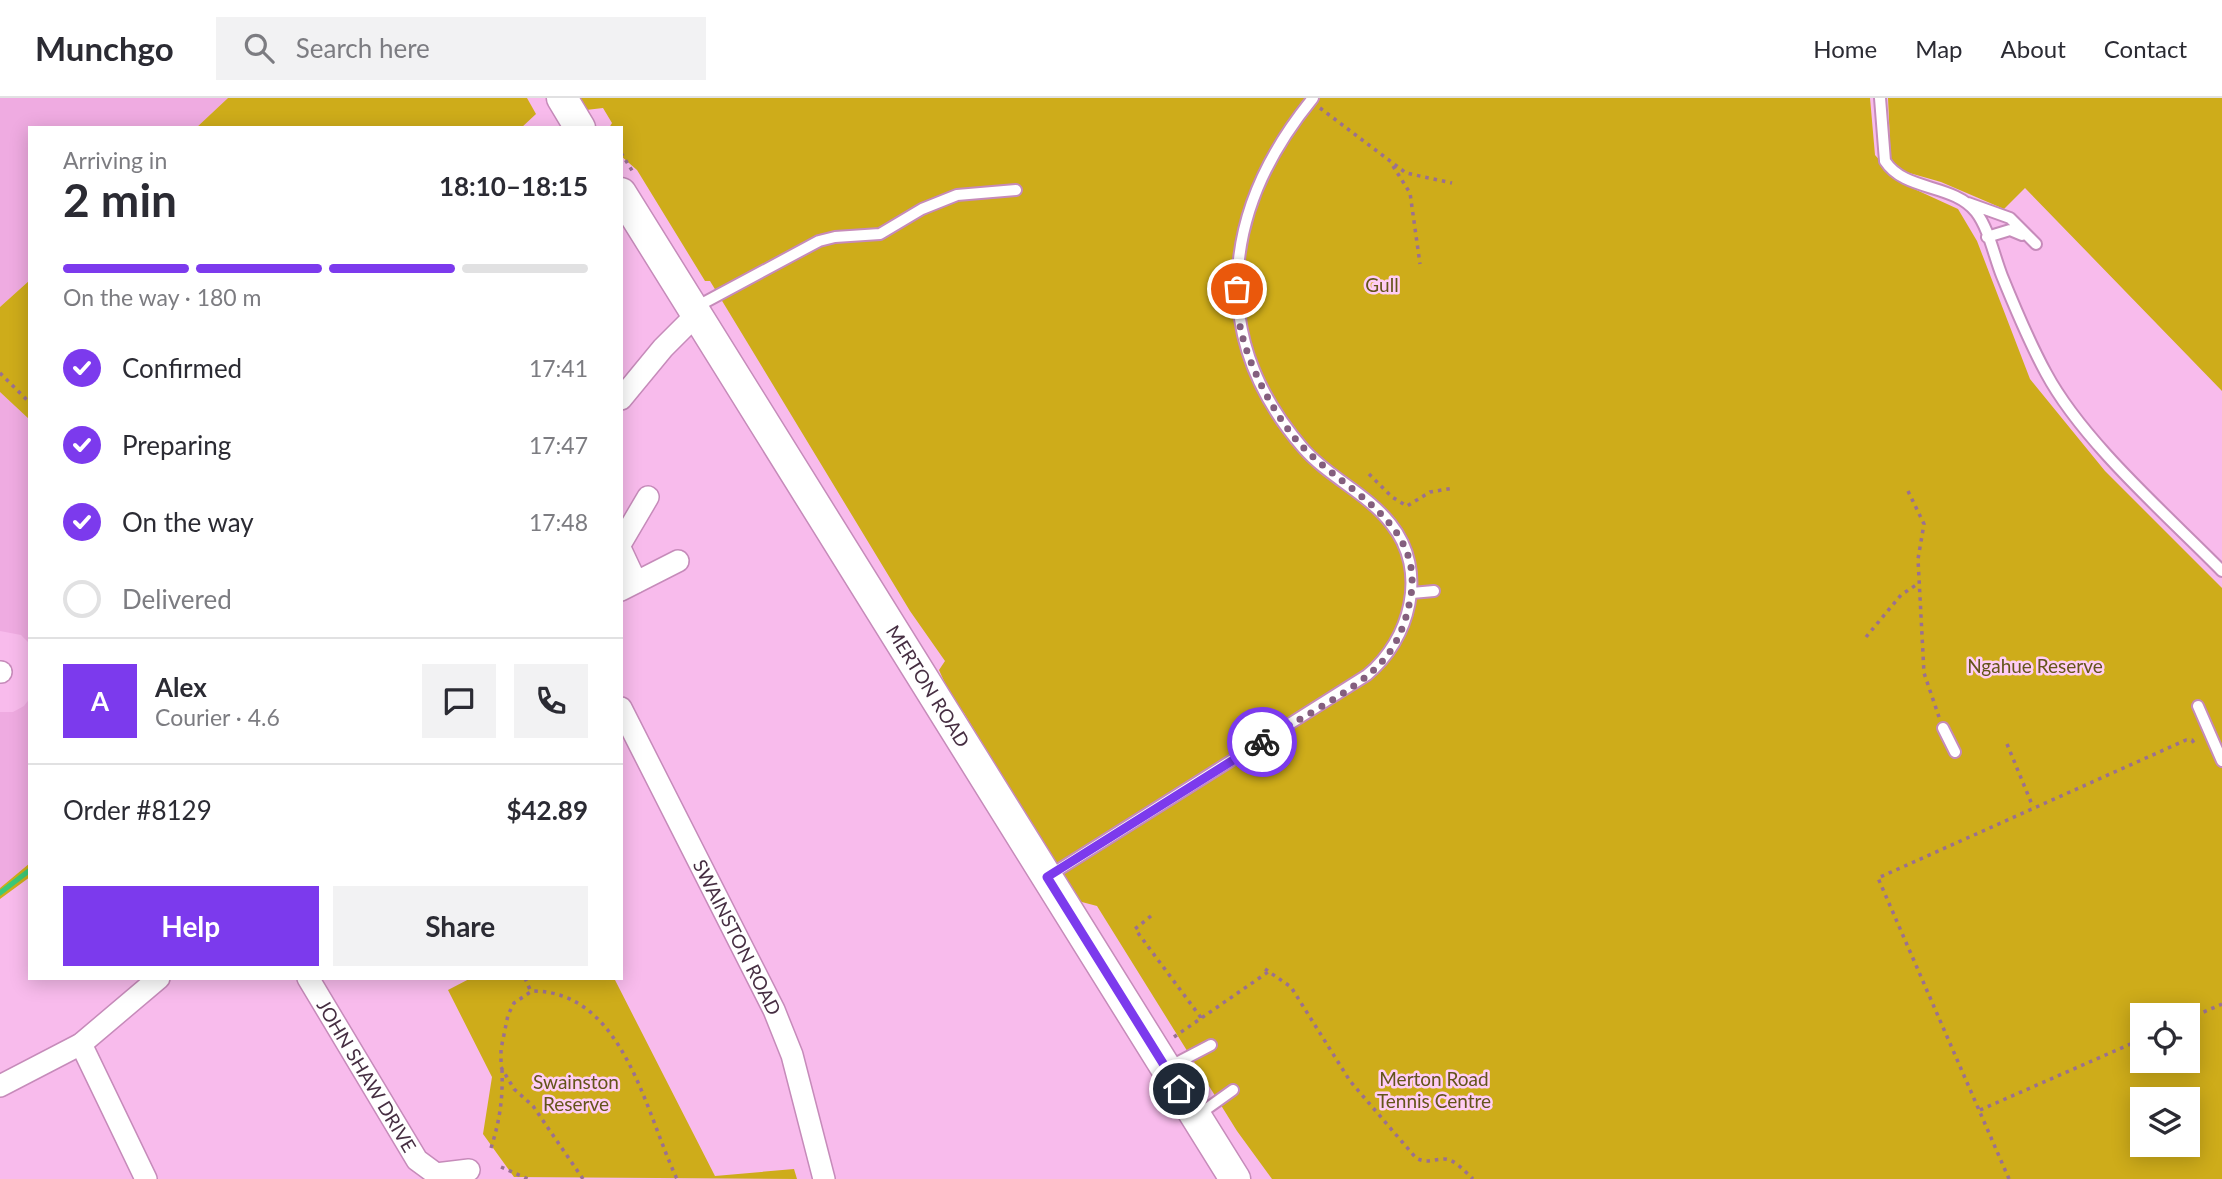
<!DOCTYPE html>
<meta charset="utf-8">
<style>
body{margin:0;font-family:Lato,sans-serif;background:#f2f2f3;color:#2b2b33;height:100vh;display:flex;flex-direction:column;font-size:26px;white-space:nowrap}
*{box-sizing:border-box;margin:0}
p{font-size:23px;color:#7c7c81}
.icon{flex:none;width:38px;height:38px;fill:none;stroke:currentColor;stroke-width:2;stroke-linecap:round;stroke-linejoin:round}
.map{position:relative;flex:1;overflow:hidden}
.details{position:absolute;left:28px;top:28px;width:595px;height:854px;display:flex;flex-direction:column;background:#fff;border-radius:0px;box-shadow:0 4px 18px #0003}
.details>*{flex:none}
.fabs{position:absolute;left:2130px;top:905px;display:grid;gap:14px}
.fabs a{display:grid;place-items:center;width:70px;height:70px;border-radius:0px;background:#fff;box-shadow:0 4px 18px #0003;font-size:35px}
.pin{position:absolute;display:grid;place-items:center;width:60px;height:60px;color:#fff;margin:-30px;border:4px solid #fff;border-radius:50%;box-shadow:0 2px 7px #0007}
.courier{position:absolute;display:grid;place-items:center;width:70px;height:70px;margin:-35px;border:5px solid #7c3aed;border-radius:50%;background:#fff;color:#222;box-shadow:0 2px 9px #0007}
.summary em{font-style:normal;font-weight:700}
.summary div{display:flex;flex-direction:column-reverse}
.summary{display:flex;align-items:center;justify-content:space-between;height:119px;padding:0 35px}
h1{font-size:46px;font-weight:700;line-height:52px}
.bar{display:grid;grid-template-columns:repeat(4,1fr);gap:10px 7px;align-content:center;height:84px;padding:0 35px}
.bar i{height:9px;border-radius:5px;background:#e1e1e2}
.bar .selected{background:#7c3aed}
.bar p{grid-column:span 4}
.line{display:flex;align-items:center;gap:18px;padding:0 35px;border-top:2px solid #e1e1e2}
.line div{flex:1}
.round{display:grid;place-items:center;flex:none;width:74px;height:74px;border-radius:0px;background:#f2f2f3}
ol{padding:0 35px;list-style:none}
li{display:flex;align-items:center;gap:21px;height:77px}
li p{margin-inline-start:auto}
li .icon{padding:7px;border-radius:50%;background:#7c3aed;color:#fff;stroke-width:4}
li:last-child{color:#7c7c81}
li i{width:38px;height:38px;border:4px solid #e1e1e2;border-radius:50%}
.cta{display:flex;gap:14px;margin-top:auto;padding:14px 35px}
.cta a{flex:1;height:80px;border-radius:0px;background:#7c3aed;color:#fff;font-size:28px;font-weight:700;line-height:80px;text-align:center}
.cta a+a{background:#f2f2f3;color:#2b2b33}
header{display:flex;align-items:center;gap:42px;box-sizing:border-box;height:98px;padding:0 35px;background:#fff;border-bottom:2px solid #e1e1e2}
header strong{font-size:33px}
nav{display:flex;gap:38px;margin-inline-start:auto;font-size:24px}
.search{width:490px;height:63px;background:#f2f2f3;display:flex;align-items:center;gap:18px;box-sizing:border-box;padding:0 24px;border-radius:0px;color:#7c7c81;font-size:26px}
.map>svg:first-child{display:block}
.built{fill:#efabe1}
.green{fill:#ceac1a;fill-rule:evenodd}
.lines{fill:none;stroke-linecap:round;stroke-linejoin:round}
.stream{stroke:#3cc978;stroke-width:5}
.service-casing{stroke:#c68bba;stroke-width:14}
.minor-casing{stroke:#c68bba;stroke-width:24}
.secondary-casing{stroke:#c68bba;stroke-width:33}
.path{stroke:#9a7092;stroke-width:3.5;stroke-dasharray:3.5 5;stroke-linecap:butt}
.service{stroke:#fff;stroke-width:10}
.minor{stroke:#fff;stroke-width:21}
.secondary{stroke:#fff;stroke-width:30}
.done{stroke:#845f7e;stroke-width:7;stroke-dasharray:0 12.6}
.route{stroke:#7c3aed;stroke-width:9}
.labels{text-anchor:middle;stroke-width:5;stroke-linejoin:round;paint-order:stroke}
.park-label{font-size:19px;fill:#64541a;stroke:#ffcdf4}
.street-label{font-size:19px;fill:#462e42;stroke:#ffcdf4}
</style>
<header>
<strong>Munchgo</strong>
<div class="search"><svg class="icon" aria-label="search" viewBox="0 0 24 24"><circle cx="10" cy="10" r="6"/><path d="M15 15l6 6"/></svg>Search here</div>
<nav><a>Home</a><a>Map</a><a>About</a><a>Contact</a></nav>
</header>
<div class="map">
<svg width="2222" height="1081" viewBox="0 0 2222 1081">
<rect width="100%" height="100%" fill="#f8bbec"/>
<path class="built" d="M0 0H228L196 30H30V182L0 209Z
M0 294 30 322V546L21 537 0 533Z
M30 600V765L0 790V614H13L24 608Z"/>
<path class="green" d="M228 0H527L536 16 521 30H196Z
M577 0H1870L1875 57 1899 84 1958 111 1977 143 2030 281 2105 373 2222 490V1081H1272L1237 1033 1097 808 1078 803 964 615 952 601 939 572 945 563 910 513 710 183H705L637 72 621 58V30H609L612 25 603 10 586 12ZM2142 917H2188V962H2142ZM2142 1001H2188V1046H2142Z
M1888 0H2222V293L2025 90 2004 111 1941 84 1906 74 1891 65Z
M30 182V322L0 294V209Z
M30 765V779L0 801V790Z
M471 880H614L715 1078 794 1071 797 1081 514 1079 483 1036 492 979 448 892Z"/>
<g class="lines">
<path class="stream" d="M0 795 30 772"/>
<defs>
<path id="service" d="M1880 0 1885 63C1905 94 1953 85 1976 114 1989 131 1994 158 2002 178 2015 210 2029 244 2046 275 2083 344 2166 416 2222 473
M1968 105 2010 120 2036 146
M1987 139 2010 132 2022 137
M696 209 819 143 835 139 880 136 922 111 957 97 1016 92
M1412 495 1434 493
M2198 608 2222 663
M1943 630 1955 654
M1047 779 1367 577C1410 542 1429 473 1391 426 1367 395 1328 379 1303 350 1206 238 1223 110 1313 0
M1169 969 1211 947
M1198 1017 1233 992"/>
<g id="minor">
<path d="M621 301 663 250 697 216"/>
<path d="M621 445 648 399"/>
<path d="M621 452 636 484"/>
<path d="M621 492 678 463"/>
<path d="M0 574H1"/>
<path id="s1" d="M621 610 774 912 792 957 824 1081"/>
<path id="s2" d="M308 880 417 1062 436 1076 469 1072"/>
<path d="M81 946 146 1081"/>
<path d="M0 988 81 946 159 880"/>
</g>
<g id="secondary">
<path d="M562 0 580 30"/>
<path id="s3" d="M621 95 1235 1081"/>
</g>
</defs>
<use href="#service" class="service-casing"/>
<use href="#minor" class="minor-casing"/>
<use href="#secondary" class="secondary-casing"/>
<path class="path" d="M1320 10 1406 75 1452 85
M621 55 633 74
M1393 68 1410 95 1420 166
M0 275 30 305
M1369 376 1392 399 1407 408 1430 394 1454 390
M1908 393 1924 426 1918 461 1924 575 1939 619
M1866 539 1901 497 1919 485
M2007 646 2033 709
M1151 818 1135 831 1202 921
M1265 871 1291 889 1350 983 1416 1060C1427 1066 1433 1061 1444 1061 1455 1061 1465 1074 1473 1081
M525 880 531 894
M2188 921 2222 906
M1174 939 1268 874
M1980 1012 2142 941
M491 1050C500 1022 503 1000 502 971
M501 1069 528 1081
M583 1081 533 1008 514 991 501 969V951L508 917 514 905 532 893C624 893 645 1014 677 1081
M2009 1081 1878 780 2186 642H2192L2196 648"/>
<use href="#service" class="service"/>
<use href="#minor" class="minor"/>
<use href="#secondary" class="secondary"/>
</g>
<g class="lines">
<path class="done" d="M1237 191C1238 205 1238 220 1241 233 1249 267 1269 306 1290 334 1331 390 1431 419 1409 507 1404 530 1395 551 1378 568 1354 593 1293 624 1262 644"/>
<path class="route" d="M1179 991 1047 779 1262 644"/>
</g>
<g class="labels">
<g class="park-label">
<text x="1382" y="194">Gull</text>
<text x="2035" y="575">Ngahue Reserve</text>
<text x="1434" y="988">Merton Road<tspan x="1434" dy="22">Tennis Centre</tspan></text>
<text x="576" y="991">Swainston<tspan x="576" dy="22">Reserve</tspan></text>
</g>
<g class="street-label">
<text dy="7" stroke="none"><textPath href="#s3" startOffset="581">MERTON ROAD</textPath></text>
<text dy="7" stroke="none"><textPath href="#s1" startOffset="257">SWAINSTON ROAD</textPath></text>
<text dy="7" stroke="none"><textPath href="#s2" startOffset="114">JOHN SHAW DRIVE</textPath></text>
</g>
</g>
</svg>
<div class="fabs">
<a><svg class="icon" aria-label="locate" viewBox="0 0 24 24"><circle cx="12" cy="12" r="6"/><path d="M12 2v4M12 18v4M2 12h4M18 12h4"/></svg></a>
<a><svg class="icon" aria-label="layers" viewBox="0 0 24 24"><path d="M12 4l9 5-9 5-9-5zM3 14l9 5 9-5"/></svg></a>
</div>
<div class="pin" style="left:1237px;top:191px;background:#ea580c"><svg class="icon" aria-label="bag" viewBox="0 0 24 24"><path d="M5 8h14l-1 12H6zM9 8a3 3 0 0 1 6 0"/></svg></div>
<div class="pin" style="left:1179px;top:991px;background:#1f2937"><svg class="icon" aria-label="home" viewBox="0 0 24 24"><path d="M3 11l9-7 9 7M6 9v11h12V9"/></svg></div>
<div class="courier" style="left:1262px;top:644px"><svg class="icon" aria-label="bike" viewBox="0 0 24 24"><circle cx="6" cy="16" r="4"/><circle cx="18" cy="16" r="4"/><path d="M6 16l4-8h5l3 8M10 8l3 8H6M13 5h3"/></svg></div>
<section class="details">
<div class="summary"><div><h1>2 min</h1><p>Arriving in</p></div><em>18:10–18:15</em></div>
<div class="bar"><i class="selected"></i><i class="selected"></i><i class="selected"></i><i></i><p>On the way · 180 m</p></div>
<ol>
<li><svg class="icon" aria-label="check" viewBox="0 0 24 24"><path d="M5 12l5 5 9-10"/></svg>Confirmed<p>17:41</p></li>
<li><svg class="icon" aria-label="check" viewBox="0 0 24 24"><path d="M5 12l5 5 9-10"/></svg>Preparing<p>17:47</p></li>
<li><svg class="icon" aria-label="check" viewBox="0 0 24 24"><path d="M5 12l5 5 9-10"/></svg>On the way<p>17:48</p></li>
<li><i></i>Delivered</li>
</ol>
<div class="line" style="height:126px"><b class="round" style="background:#7c3aed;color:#fff">A</b><div><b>Alex</b><p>Courier · 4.6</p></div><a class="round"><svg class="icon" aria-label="chat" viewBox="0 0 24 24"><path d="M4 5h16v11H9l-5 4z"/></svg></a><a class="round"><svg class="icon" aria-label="phone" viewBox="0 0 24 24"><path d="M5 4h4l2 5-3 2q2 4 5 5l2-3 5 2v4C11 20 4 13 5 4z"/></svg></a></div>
<div class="line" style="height:91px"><div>Order #8129</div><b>$42.89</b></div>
<div class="cta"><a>Help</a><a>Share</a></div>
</section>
</div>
